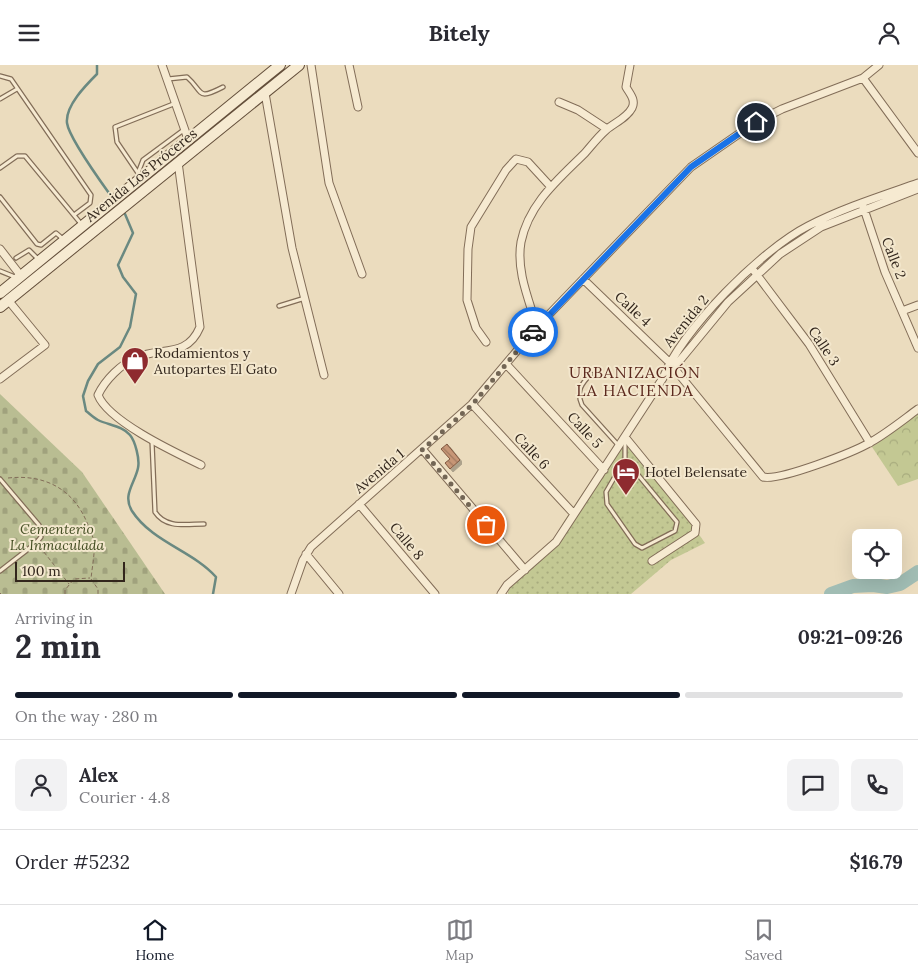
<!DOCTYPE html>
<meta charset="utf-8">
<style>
body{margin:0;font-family:Lora,serif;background:#f2f2f3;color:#2b2b33;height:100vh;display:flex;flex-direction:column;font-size:19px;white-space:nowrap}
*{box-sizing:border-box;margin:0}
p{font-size:16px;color:#7c7c81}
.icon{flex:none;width:28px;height:28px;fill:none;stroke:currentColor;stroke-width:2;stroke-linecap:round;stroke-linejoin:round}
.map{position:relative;height:529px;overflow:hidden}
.side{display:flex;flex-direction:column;background:#fff;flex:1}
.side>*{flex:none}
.tools{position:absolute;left:852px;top:464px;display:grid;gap:10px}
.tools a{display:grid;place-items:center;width:50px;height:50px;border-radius:8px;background:#fff;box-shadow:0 5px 20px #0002;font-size:25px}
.scale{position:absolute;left:15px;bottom:12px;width:110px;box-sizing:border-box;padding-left:5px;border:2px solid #32261c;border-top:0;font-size:14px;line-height:18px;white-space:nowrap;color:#32261c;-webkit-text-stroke:4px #f3e7cd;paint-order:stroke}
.pin{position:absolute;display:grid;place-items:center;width:42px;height:42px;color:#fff;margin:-21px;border:2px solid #fff;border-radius:50%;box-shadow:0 1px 5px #0007}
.courier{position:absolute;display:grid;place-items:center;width:50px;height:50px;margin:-25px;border:4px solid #1a73e8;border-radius:50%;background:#fff;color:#222;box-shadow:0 1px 6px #0007}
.head em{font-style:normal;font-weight:700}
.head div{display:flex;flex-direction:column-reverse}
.head{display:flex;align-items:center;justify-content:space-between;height:85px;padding:0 15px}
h1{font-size:32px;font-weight:700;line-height:38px}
.bar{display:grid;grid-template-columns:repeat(4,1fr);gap:8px 5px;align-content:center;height:60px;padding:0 15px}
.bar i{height:6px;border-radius:4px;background:#e1e1e2}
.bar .on{background:#111827}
.bar p{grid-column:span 4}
.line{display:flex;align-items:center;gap:12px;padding:0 15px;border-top:1px solid #e1e1e2}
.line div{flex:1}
.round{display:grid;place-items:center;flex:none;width:52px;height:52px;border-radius:8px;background:#f2f2f3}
header{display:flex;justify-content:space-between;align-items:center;height:65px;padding:0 15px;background:#fff;font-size:22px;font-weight:700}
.menu{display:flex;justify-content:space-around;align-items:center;height:70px;border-top:1px solid #e1e1e2;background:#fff;font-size:14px;color:#7c7c81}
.menu a{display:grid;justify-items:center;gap:2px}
.menu .on{color:#111827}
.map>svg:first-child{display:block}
.grass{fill:url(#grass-dots)}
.forest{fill:url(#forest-crowns)}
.cemetery{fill:url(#cemetery-stones)}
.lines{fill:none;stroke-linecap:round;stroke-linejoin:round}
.stream{stroke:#6a8981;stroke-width:2.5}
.river{stroke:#a1bdb4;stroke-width:14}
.building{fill:url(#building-back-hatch);stroke:#80573f;filter:url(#shadow)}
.lane-casing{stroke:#826d58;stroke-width:5.5}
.street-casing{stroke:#826d58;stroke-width:9}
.secondary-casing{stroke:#644f3b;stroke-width:12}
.path{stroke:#826d58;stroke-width:1;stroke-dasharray:4 2.5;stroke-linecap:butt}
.lane{stroke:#f6ead1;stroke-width:3}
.street{stroke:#f6ead1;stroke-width:7}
.secondary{stroke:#f6ead1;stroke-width:10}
.done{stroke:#736655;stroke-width:5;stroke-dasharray:0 9}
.route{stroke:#1a73e8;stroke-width:6}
.labels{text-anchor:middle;stroke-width:4;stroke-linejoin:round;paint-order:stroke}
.street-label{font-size:14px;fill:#32261c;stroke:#f3e7cd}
.poi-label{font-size:14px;fill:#32261c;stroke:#f3e7cd;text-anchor:start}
.park-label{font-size:14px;font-style:italic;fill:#444e23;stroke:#f3e7cd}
.quarter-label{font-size:16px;letter-spacing:1px;fill:#5c291e;stroke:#f3e7cd}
</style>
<header><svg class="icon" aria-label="menu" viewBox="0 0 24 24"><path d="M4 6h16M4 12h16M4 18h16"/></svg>Bitely<svg class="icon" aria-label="person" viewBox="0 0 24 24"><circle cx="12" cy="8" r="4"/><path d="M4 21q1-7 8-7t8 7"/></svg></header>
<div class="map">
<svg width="918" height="529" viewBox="0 0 918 529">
<defs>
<pattern id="grass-dots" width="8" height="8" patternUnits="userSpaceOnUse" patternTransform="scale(1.25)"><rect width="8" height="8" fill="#c3c893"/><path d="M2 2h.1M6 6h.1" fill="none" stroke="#a8ac7e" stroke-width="1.8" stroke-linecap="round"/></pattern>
<pattern id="forest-crowns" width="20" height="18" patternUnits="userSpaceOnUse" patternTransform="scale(1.25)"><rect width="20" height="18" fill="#c3c893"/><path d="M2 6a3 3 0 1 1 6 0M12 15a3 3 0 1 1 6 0" fill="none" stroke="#a8ac7e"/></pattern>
<pattern id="cemetery-stones" width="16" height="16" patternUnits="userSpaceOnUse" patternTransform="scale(1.25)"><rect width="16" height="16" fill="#b9bd92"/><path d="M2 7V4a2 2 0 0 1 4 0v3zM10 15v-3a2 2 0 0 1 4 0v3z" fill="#a0a27d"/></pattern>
<pattern id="building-back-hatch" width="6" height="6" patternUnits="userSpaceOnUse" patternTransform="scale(1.25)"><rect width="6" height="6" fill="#c79676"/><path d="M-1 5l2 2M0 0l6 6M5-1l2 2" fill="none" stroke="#a27a60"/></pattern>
<filter id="shadow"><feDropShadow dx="3" dy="3" stdDeviation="0" flood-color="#0004"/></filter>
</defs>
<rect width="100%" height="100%" fill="#ebdcbe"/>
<path class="grass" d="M616 378 628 381 688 454 705 478 671 495 631 529H508L509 520 538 498 553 479 563 458Z"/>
<path class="forest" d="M918 348V414L898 421 872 382Z"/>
<path class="cemetery" d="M0 329 82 407 165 529H0Z"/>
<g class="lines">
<path class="stream" d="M97 0V9C86 20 65 41 67 58 69 73 101 117 111 131
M125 149 133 168 118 200 123 212 136 229 130 262 120 282 98 299 88 316 83 331 86 346C90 349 94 353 98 355 108 360 123 361 130 370 135 376 140 394 138 403 135 418 122 430 132 446 152 477 193 486 216 512L213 529"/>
<path class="river" d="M831 529 853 521 873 520 887 522 900 519 918 507"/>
</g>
<path class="building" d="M447 379 460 395 450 404 445 398 450 394 441 384Z"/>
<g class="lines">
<defs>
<path id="lane" d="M0 11 11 14 91 130 90 138 74 150
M168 14 187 12C204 27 196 36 223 22
M0 34 17 24
M0 103 17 91H25L82 160
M138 108 143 95 185 64
M140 111 117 77 115 62 176 38
M0 132 37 179 41 180 56 168 63 174
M16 193 29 185 38 194
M0 206 15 212
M279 241 305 233
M591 309C581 319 576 326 582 340L619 381
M625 375V394L606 427 607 439 635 479 642 483 675 466 677 457 625 394
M152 377 155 447C166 464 187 459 204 459
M0 414 39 460 41 472 36 478 0 506"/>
<path id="street" d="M162 0 188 74
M311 0 329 118 362 209
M349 0 358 42
M863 13 918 88
M265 28 292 183 324 310
M559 37 578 45 607 64
M178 97 200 262C187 293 162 282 137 292 121 299 105 315 98 330 108 356 174 387 201 400
M863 141 885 207 918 283
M0 184 21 211
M754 206 809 279 870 378
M583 214 669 297 763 412C780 416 854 387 871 377 887 368 903 355 918 344
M902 246 918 240
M537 262C529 235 516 206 521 177 529 138 559 114 585 88 592 80 598 72 606 65 614 58 627 53 632 43 636 35 630 29 626 22L630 0
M486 277 476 263 467 235 468 184 471 162 506 105 516 94 528 97 550 121
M506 299 604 405
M672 305 728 237 780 189 821 162 918 124
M0 314 45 280 8 235
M472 339 574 449
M625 372 696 459 695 468 652 496
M423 385 525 505
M359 439 435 529
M306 489 339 529
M291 529 303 495 311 482 472 339 537 262 691 102 756 57 782 44 863 13 879 0
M501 529 507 520 556 477 663 313C682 265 761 185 808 161 843 143 881 131 918 118"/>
<path id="secondary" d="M0 228 280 0
M0 242 299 0"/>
</defs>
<use href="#lane" class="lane-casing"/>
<use href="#street" class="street-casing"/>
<use href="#secondary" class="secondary-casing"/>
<path class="path" d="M8 413C45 409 74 424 88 460 90 466 94 473 94 478 95 490 92 502 91 514L98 524V529
M40 482 69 519
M0 528 1 529
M65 529V525L74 514 90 513"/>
<use href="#lane" class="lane"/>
<use href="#street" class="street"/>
<use href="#secondary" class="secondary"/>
</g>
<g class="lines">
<path class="done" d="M486 460 422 385 472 340 533 267"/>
<path class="route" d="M533 267 691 102 756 57"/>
</g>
<defs>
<symbol id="shop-pin" viewBox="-11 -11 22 30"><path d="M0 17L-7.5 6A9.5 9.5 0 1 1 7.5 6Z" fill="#8e2b2f" stroke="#f3e7cd"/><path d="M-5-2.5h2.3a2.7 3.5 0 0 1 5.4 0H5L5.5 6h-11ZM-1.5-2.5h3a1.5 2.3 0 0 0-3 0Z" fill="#fff"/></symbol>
<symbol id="hotel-pin" viewBox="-11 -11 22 30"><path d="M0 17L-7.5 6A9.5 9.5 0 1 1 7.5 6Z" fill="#8e2b2f" stroke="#f3e7cd"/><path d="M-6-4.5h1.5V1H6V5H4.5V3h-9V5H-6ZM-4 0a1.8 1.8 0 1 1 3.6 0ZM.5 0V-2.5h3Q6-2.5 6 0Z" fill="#fff"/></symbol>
</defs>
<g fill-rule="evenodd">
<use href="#shop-pin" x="119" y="280" width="32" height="43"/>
<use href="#hotel-pin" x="610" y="391" width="32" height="43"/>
</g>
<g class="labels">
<g class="street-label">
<text transform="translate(141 110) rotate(-39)" y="5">Avenida Los Próceres</text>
<text transform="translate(894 193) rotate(69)" y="5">Calle 2</text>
<text transform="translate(633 244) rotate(43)" y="5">Calle 4</text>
<text transform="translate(686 256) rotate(-51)" y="5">Avenida 2</text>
<text transform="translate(824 281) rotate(56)" y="5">Calle 3</text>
<text transform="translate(585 365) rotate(47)" y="5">Calle 5</text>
<text transform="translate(532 386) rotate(47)" y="5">Calle 6</text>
<text transform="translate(379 406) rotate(-40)" y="5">Avenida 1</text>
<text transform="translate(407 476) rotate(50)" y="5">Calle 8</text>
</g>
<g class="poi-label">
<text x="154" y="293">Rodamientos y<tspan x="154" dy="16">Autopartes El Gato</tspan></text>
<text x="645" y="412">Hotel Belensate</text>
</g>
<g class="park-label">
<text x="57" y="469">Cementerio<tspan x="57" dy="16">La Inmaculada</tspan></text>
</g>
<g class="quarter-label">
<text x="635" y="313">URBANIZACIÓN<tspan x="635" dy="18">LA HACIENDA</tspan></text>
</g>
</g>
</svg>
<div class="tools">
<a><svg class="icon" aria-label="locate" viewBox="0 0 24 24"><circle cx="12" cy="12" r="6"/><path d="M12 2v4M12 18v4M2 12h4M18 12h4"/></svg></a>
</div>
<div class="scale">100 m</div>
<div class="pin" style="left:486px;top:460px;background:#ea580c"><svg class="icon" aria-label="bag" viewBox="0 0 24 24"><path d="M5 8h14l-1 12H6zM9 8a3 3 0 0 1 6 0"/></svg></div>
<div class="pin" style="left:756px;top:57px;background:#1f2937"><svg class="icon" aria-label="home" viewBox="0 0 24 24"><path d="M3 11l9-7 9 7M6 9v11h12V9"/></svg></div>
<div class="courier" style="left:533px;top:267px"><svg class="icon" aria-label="car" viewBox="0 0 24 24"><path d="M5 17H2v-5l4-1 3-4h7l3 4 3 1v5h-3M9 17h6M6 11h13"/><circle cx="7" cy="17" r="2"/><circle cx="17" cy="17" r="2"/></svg></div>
</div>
<section class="side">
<div class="head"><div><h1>2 min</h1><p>Arriving in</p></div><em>09:21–09:26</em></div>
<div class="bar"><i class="on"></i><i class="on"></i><i class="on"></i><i></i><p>On the way · 280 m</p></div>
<div class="line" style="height:90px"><a class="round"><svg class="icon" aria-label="person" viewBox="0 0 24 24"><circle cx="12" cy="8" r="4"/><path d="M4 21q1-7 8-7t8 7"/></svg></a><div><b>Alex</b><p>Courier · 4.8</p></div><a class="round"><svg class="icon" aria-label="chat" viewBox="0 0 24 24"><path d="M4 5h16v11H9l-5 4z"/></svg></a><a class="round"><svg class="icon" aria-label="phone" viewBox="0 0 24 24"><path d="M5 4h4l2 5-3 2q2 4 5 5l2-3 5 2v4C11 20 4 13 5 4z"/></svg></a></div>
<div class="line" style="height:65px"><div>Order #5232</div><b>$16.79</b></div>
</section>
<nav class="menu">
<a class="on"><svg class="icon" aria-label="home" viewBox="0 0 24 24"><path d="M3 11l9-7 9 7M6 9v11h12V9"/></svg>Home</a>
<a><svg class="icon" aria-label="map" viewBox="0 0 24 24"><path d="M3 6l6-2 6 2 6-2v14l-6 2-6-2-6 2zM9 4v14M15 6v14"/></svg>Map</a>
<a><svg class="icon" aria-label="saved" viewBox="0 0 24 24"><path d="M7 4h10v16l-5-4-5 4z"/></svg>Saved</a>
</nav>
